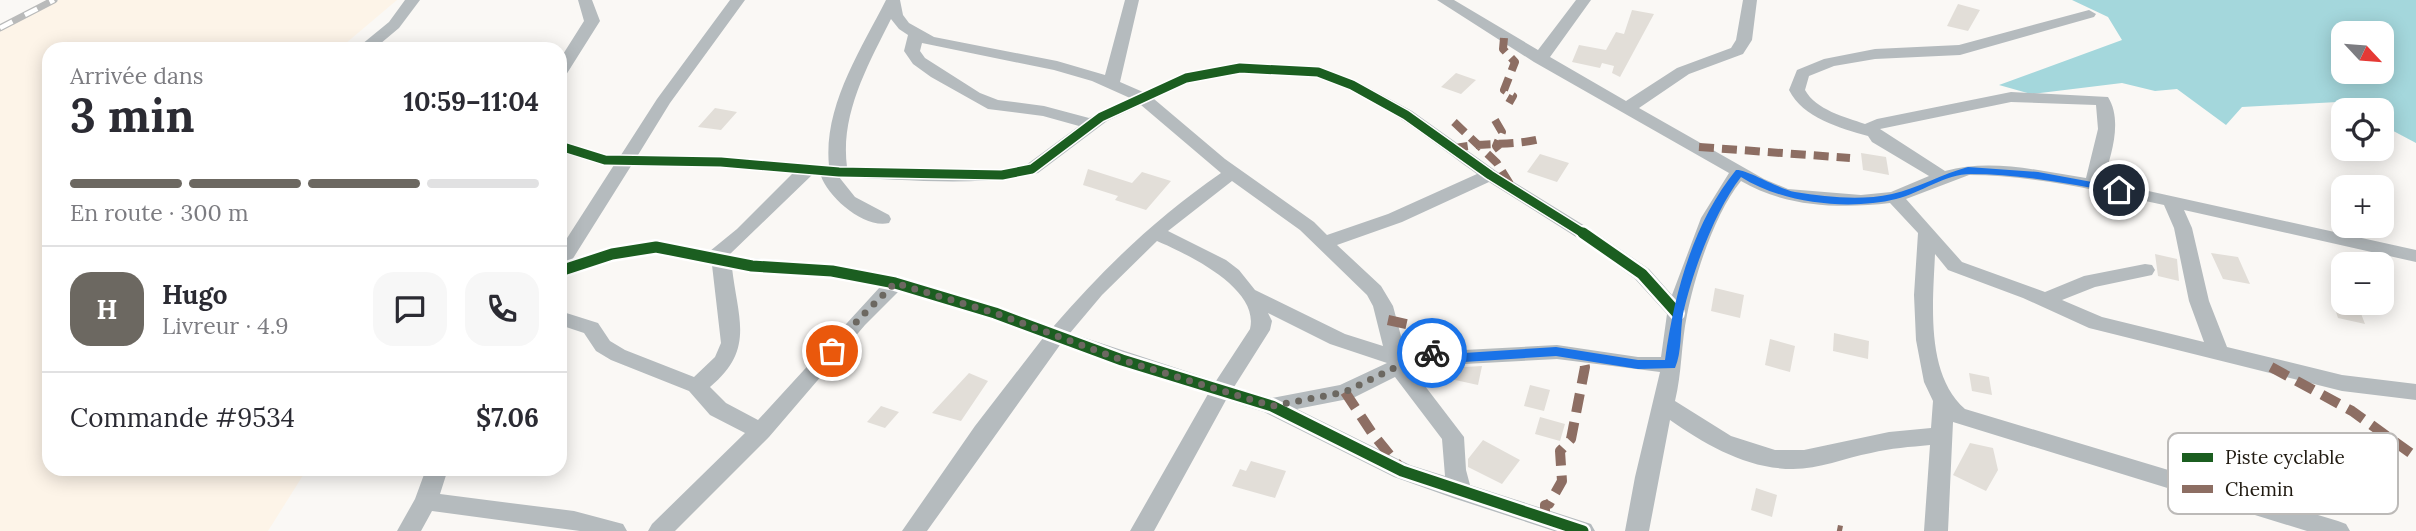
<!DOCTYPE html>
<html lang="fr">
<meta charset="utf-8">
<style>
body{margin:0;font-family:Lora,serif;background:#f7f7f7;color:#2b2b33;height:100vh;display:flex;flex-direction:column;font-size:26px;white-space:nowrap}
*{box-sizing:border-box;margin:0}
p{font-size:23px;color:#7c7c81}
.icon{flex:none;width:38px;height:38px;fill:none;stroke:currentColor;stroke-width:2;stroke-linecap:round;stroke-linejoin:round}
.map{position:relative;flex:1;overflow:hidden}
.panel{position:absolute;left:42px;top:42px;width:525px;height:434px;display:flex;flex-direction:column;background:#fff;border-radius:21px;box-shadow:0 4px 18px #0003}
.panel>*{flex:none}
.needle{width:46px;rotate:116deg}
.tools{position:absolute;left:2331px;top:21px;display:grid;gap:14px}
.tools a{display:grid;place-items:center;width:63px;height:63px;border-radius:14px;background:#fff;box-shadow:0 4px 18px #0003;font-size:35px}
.pin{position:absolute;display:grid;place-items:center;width:60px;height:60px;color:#fff;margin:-30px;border:4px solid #fff;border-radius:50%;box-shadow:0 2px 7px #0007}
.courier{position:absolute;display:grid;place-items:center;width:70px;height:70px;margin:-35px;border:5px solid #1a73e8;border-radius:50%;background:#fff;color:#222;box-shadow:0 2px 9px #0007}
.head em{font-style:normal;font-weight:700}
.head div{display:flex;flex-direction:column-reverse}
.head{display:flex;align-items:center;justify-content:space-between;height:119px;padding:0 28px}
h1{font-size:46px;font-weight:700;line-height:52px}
.bar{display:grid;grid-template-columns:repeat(4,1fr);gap:10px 7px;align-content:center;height:84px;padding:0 28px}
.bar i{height:9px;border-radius:5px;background:#e1e1e2}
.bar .current{background:#6c6861}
.bar p{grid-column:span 4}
.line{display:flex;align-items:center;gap:18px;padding:0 28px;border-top:2px solid #e1e1e2}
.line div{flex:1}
.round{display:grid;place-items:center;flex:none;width:74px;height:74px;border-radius:21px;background:#f7f7f7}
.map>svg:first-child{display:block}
.built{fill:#fdf4e8}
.water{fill:#a4d7dc;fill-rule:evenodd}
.building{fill:#e2ded8}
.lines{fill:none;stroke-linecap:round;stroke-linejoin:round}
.street{fill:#b5bbbe;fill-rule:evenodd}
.rail-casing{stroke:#b9baba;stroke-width:7}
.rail{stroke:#fff;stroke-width:4.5;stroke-dasharray:14;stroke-linecap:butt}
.quiet-far1{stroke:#8d6e63;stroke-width:8;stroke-dasharray:15 8;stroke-linecap:butt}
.quiet{stroke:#8d6e63;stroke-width:10;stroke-dasharray:19 10;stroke-linecap:butt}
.cycleway-far1-casing{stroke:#fff;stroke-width:12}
.cycleway-casing{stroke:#fff;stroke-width:16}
.cycleway-far1{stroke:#1b5e20;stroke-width:9}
.cycleway{stroke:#1b5e20;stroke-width:11}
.route{fill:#1a73e8}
.done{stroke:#6c6861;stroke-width:7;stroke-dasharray:0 12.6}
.key{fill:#fff;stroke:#bcbab8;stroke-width:2}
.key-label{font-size:19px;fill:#201a11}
</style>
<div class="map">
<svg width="2416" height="531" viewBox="0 0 2416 531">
<rect width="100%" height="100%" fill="#faf8f5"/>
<path class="built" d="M59 0H397L339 49H49V469H307L268 531H0V29Z"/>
<path class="water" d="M2072 0H2416V143L2382 125V110H2353L2338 102 2242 107 2226 125 2177 89 2155 91 2122 83 2031 94 1999 85 2122 40 2108 17ZM2343 33H2382V72H2343Z"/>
<path class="building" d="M1958 4 1980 10 1968 31 1947 26Z
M1632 10 1654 14 1620 77 1612 73 1614 66 1602 63 1600 68 1572 62 1579 45 1606 50 1616 32 1624 34Z
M1456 73 1476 80 1461 94 1441 87Z
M715 108 737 112 721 130 698 127Z
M1861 153 1886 157 1889 175 1863 170Z
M1540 154 1569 163 1557 182 1527 172Z
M1088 169 1132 183 1142 172 1171 181 1146 210 1115 200 1118 196 1083 185Z
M2211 253 2238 257 2250 284 2223 279Z
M2155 254 2177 259 2179 281 2158 276Z
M1715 288 1744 295 1740 318 1711 311Z
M2333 303H2357L2365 324 2338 318Z
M1834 333 1869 341 1868 359 1833 351Z
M1770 339 1795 346 1790 372 1765 365Z
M1449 363 1464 367 1482 366 1478 385 1446 378Z
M969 373 988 381 961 421 932 413Z
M1969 373 1989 377 1992 395 1972 391Z
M1530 385 1550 390 1544 411 1524 406Z
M881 406 899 412 885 428 867 422Z
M1540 417 1565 424 1560 441 1535 434Z
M1483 440 1520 460 1502 484 1468 467V459Z
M1970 443 1993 448 1998 470 1986 491 1953 475Z
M1251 461 1286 471 1275 498 1232 486 1240 469 1246 471Z
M1756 488 1777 495 1772 517 1751 510Z"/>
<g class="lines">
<path class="street" d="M405 0H420L399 28 374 49H356L389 22Z
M578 0H592L600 21 566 75 560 77V59L584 21Z
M730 0H745L670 103 638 155 721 157 829 166C823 107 860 51 886 0H900L903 15 909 23 934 37 1057 61 1105 75 1125 0H1139L1120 82 1143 92 1180 75 1240 63 1318 67 1358 82 1412 111 1496 171 1598 234 1649 269 1672 295 1701 218 1729 173 1534 62 1437 0H1454L1538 50 1576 0H1591L1550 57 1626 101 1677 68 1731 48 1736 40 1743 0H1757L1752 40 1743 54 1689 74 1639 108 1764 179 1788 189 1861 195 1891 192 1929 176 1872 142 1868 136C1840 128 1803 118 1789 90L1797 70 1824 59 1875 49 1959 45 2089 10 2096 14 2094 17 1960 55 1875 59 1834 66 1809 76 1805 90C1816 110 1845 117 1865 124L1877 119 2011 92 2108 97C2123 121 2111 156 2103 181L2416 250V262L2184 210 2192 228 2209 301 2227 347 2342 375 2416 384V400L2342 391 2089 328 2023 298 1948 270 1935 254C1933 302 1925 374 1965 409L2338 521 2346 524 2350 531H2307L1953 422 1948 531H1924L1930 445C1910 447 1891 448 1871 453 1845 458 1819 469 1793 469 1747 469 1706 445 1670 420L1649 531H1625L1635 477 1660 372 1557 359 1464 364 1440 358 1412 369 1464 437 1466 470 1470 485 1591 524 1595 531H1554L1453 498 1394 477 1264 412 1226 400 1154 531H1130L1208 394 1060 345 927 531H902L975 426 1043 338 988 318 899 291 865 325 769 437 675 531H648L652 524 745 433 710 415 689 391 611 360 596 351 584 333 560 325V311L598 323 610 341 625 350 694 377 715 357 721 343 712 265 656 253 614 260 560 277V249L614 165 599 164 560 152V141L606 155H621L657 99ZM891 19 899 29 908 35 904 51 913 64 931 77 988 109 1043 116 1079 126 1026 165 1002 170 847 167C840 114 868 65 891 19ZM922 43 1054 70 1092 81 1130 98 1089 118 1044 106 998 100 980 93 925 58 920 51ZM1240 73C1264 74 1292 72 1316 77 1366 87 1435 144 1477 174L1388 214 1327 235 1314 222 1225 159 1154 99 1190 82ZM2011 102 2096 105 2098 129 2086 178C2040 171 1991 158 1945 171L1880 129ZM1141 105 1221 173C1156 218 1105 267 1053 327 982 301 910 278 836 265 801 259 765 262 729 255L812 175 821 176C828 197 864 229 889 223L891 219 889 215 855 197 839 177C902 179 977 188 1038 173L1107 121ZM631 166 721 167 793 173 737 229 710 251 656 241 612 248 572 260ZM1969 175C2034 175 2100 191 2164 205L2174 228 2189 301 2204 342 2102 317 2062 300 2095 287 2152 275 2155 270 2152 265 2145 264 2084 276 2045 292 1962 262 1906 199ZM1232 181 1300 230 1367 295 1373 306 1383 346 1345 334 1255 290 1239 270 1226 260 1168 231ZM1741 181C1785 207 1840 209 1890 203L1918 233 1914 295 1916 340 1924 382 1933 401 1931 428 1889 432 1804 450H1775L1731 436 1675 401C1682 373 1681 344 1687 315 1695 274 1715 213 1741 181ZM1489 182 1584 242 1635 279 1667 314 1661 357H1638L1557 345 1464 350 1439 343 1406 355 1393 306 1381 286 1337 245 1402 222ZM1157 241C1187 254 1260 288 1250 329L1216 381 1070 333 1102 295ZM732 268 752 272 832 277 880 287 758 420 726 403 710 387C755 350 738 319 732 268ZM1268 313 1330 344 1387 363 1340 385 1272 398 1234 387 1270 330 1272 321ZM1395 377 1442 439 1445 476 1410 465 1297 409 1353 398Z
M426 469H448L440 494 574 511 623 524 627 531H580L432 511 421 531H397L415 499Z"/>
<defs>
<path id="rail" d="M0 28 54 0"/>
</defs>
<use href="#rail" class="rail-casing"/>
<use href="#rail" class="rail"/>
<path class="quiet-far1" d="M1504 38 1503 49 1515 62 1504 90 1513 96 1509 103
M1495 120 1502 132 1496 146 1499 150
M1454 122 1497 163 1510 184
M1699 147 1850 158
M1453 149C1482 141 1512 147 1544 138"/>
<path class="quiet" d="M1388 320 1420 327 1430 347 1439 350
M2271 367 2352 411 2416 457
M1345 392 1372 433 1398 465
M1545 517V505L1549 504 1562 481 1560 451 1571 439 1585 367 1583 358
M1837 530 1842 531"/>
<defs>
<path id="cycleway-far1" d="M560 146 605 160 721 162 839 172 1002 175 1032 169 1101 117 1186 78 1240 68 1318 72 1352 85 1406 115 1490 175 1586 235"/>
<path id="cycleway" d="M1583 233 1642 274 1677 313
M560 271 612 254 656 247 752 266 832 271 895 283 995 313 1122 360 1272 406 1402 471 1583 531"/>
</defs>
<use href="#cycleway-far1" class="cycleway-far1-casing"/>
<use href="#cycleway" class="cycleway-casing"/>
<use href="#cycleway-far1" class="cycleway-far1"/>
<use href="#cycleway" class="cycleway"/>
</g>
<path class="route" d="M1968 167 2038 172 2119 187 2125 190 2119 193C2071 184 2021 174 1971 174 1945 174 1921 193 1896 199 1848 211 1782 203 1741 177 1715 210 1692 273 1683 314 1680 331 1682 352 1675 368L1638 369 1556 356 1464 362 1440 355 1432 358 1426 353 1439 346 1464 353 1556 347 1638 360H1665C1674 294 1693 223 1736 170 1747 169 1778 189 1795 192 1827 197 1860 201 1892 194 1918 188 1942 174 1968 167Z"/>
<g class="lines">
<path class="done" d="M832 351 858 320 895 283 995 313 1122 360 1272 406 1345 392 1398 366 1432 353"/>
</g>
<rect x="2168" y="433" width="230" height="81" rx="10" class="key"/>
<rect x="2182" y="453" width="31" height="9" fill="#1b5e20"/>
<rect x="2182" y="485" width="31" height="8" fill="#8d6e63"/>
<g class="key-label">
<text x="2225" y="464">Piste cyclable</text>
<text x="2225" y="496">Chemin</text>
</g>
</svg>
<div class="tools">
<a><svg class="needle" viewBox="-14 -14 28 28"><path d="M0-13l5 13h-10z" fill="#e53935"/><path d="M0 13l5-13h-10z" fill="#7c7c81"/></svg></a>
<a><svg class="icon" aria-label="locate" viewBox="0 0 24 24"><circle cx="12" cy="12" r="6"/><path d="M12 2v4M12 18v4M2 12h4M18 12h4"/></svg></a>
<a>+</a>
<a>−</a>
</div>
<div class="pin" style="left:832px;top:351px;background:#ea580c"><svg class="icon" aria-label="bag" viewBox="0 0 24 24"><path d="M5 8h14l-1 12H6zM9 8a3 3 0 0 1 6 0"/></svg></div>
<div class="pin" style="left:2119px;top:190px;background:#1f2937"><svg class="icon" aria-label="home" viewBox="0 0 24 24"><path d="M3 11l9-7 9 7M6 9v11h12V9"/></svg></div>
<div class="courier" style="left:1432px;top:353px"><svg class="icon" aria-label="bike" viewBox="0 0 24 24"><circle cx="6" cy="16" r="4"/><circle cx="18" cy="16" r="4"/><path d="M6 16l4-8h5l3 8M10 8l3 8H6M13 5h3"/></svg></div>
<section class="panel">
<div class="head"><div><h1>3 min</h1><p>Arrivée dans</p></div><em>10:59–11:04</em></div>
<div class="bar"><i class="current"></i><i class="current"></i><i class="current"></i><i></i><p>En route · 300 m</p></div>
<div class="line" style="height:126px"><b class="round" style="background:#6c6861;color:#fff">H</b><div><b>Hugo</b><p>Livreur · 4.9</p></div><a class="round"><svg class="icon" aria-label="chat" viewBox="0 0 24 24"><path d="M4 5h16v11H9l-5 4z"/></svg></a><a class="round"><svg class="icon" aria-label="phone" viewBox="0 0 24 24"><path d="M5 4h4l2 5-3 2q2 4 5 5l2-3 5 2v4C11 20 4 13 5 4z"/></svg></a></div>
<div class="line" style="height:91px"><div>Commande #9534</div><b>$7.06</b></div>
</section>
</div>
